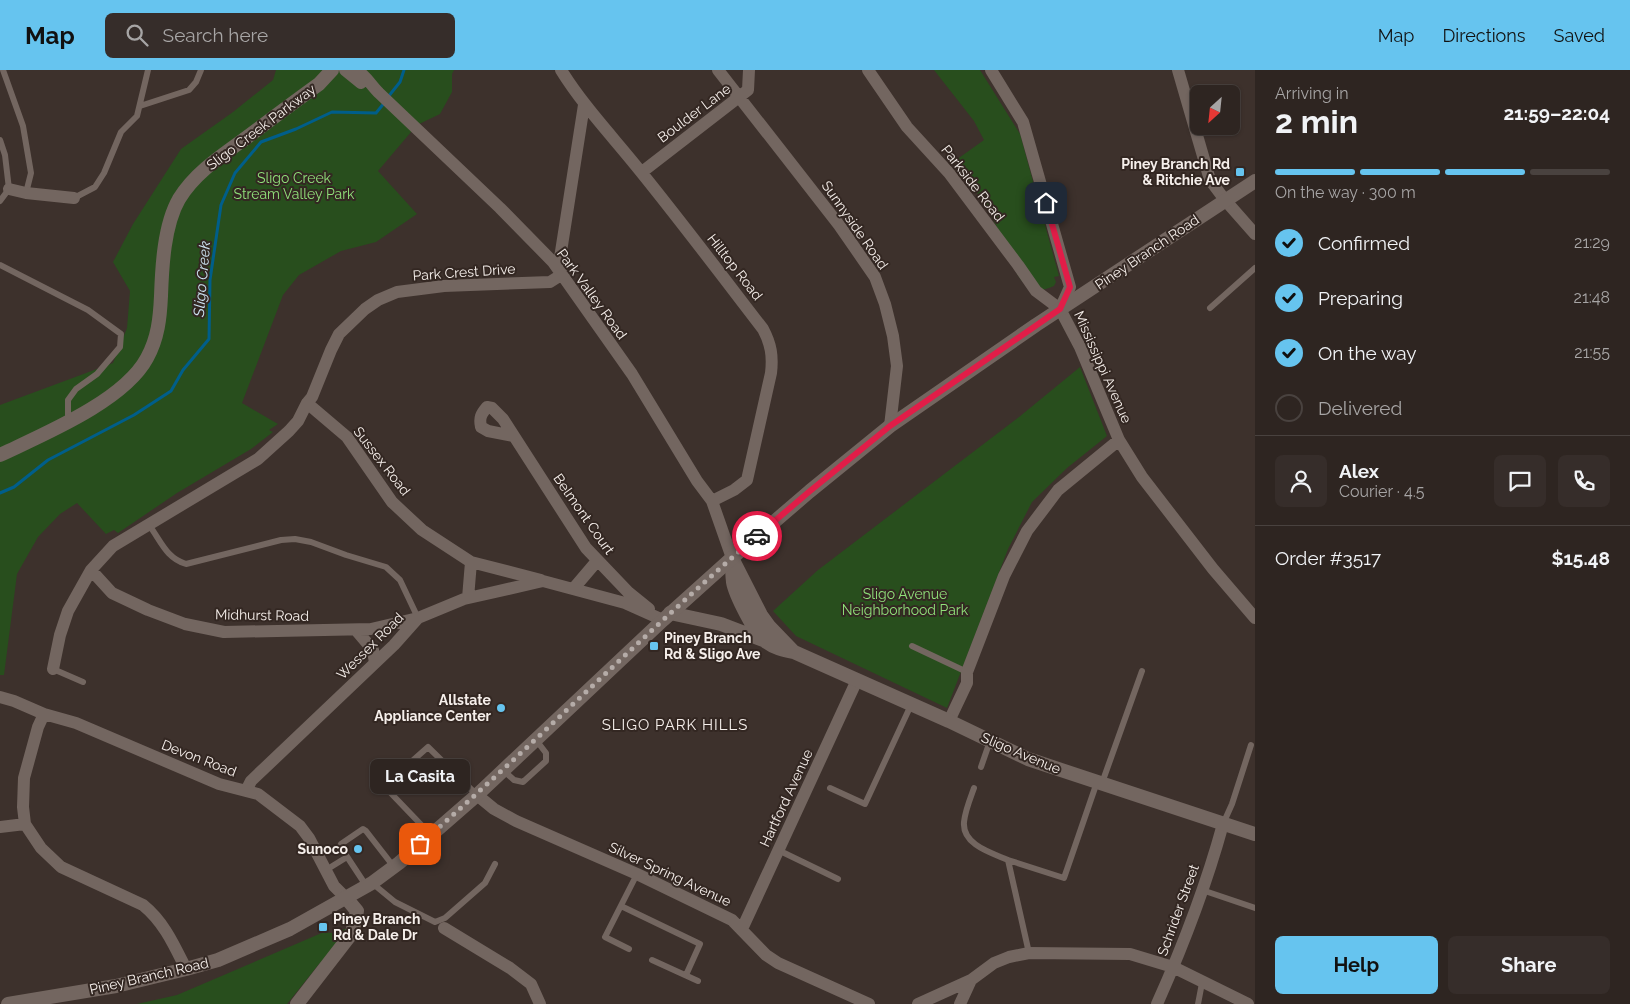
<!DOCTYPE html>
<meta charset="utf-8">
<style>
body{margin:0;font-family:Raleway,sans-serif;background:#362d2a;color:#f1f3f6;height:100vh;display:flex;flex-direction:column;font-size:19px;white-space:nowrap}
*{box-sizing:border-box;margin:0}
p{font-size:16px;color:#a7a5a5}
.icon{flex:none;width:28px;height:28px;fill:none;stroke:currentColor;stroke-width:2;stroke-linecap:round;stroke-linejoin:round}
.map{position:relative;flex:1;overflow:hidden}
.details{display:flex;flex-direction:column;background:#2e2521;width:375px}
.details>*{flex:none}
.needle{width:32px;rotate:207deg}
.buttons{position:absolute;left:1190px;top:15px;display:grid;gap:10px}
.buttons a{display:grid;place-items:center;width:50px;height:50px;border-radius:8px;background:#2e2521;box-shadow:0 1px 4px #0004,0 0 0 1px #49423f;font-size:25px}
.pin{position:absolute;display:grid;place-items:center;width:42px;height:42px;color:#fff;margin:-21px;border-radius:10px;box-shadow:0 2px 8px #0006}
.courier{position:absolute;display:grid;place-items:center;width:50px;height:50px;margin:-25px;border:4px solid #e11d48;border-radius:50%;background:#fff;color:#222;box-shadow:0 1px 6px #0007}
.bubble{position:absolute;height:35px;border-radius:8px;background:#2e2521;box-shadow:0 1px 4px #0004,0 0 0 1px #49423f;font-size:16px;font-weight:700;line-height:35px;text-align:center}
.head em{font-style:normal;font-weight:700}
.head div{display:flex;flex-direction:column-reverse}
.head{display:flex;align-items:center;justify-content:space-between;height:85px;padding:0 20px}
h1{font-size:32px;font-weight:700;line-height:38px}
.bar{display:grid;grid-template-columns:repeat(4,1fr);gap:8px 5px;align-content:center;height:60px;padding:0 20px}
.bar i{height:6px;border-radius:4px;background:#49423f}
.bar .selected{background:#66c4ef}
.bar p{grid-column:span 4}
.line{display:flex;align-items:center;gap:12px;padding:0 20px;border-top:1px solid #49423f}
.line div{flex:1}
.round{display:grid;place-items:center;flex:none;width:52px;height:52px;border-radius:8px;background:#362d2a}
ol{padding:0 20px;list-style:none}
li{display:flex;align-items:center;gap:15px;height:55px}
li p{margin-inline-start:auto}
li .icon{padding:5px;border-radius:50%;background:#66c4ef;color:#111;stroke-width:4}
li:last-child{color:#a7a5a5}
li i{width:28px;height:28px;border:2px solid #49423f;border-radius:50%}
.button{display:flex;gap:10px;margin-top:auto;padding:10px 20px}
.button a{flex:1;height:58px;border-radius:8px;background:#66c4ef;color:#111;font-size:20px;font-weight:700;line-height:58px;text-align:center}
.button a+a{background:#362d2a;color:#f1f3f6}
header{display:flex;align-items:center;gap:30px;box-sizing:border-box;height:70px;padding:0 25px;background:#66c4ef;color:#111}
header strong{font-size:24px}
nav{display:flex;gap:28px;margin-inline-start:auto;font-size:18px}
.search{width:350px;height:45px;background:#362d2a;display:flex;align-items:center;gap:12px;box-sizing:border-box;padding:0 18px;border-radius:8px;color:#a7a5a5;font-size:19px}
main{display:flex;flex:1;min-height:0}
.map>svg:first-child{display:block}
.green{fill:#284e1d}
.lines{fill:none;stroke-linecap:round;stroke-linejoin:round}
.stream{stroke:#005e8a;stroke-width:3}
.service{stroke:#736660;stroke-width:6}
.minor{stroke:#736660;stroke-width:12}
.tertiary{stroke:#736660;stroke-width:14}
.secondary{stroke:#736660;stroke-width:14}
.done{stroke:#b5aca8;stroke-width:5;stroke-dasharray:0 9}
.route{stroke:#e11d48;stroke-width:6}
.poi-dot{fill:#66c4ef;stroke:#332722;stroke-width:2}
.labels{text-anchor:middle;stroke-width:4;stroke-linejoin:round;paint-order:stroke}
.street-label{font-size:14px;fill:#f6efeb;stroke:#332722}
.poi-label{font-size:14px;font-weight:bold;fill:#f6efeb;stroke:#332722;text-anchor:end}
.park-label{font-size:14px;fill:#90e17a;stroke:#332722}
.water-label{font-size:15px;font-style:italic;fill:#cde4f3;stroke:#332722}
.neighbourhood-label{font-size:15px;letter-spacing:1px;fill:#f6efeb;stroke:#332722}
</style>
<header>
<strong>Map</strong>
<div class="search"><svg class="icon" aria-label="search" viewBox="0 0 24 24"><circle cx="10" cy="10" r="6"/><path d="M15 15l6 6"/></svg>Search here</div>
<nav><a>Map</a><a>Directions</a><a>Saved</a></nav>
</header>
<main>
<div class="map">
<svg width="1255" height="934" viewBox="0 0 1255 934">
<rect width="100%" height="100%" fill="#3d312c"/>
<path class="green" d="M276 0H454L452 4V22L440 44 417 55 378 101 417 144 376 172 341 181 299 205 283 225 242 333 278 354 269 360 273 362 251 379 177 423 118 463 114 460 106 464 77 433 60 444 38 467 17 504 4 605H0V335L113 293 127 258 130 221 113 192 133 154 181 79 233 42 273 10Z
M934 0H980L1020 64 1059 206 1054 207 1056 212 1054 216C1043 221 1032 222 1023 212 1013 202 1008 180 1002 167 989 140 972 115 956 90L984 70 974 51Z
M1080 297 1107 366 1067 398 1032 432 1008 479 947 638 796 566 773 541 818 500 1019 347Z
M349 858 350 864 319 894 287 934H137L177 925 324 862 331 863Z"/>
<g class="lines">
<path class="stream" d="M388 27 400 12 404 0
M0 423 14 417 48 390 134 345 171 321 183 300 209 269 210 210 221 135 235 103 261 72 296 59 332 42 376 43 385 32"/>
<path class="service" d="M3 0 23 56 31 103 26 123
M140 36 189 20 196 12 201 0
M0 70 5 85 9 119 0 131
M74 128 95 117 104 103 121 62 137 46 148 0
M0 195 88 240 121 264 120 277 97 304 76 319 68 330V351
M1210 238 1255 198
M149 455C161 471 166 488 186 494L281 470 295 469 311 472 346 485 386 497 400 510 418 548
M912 576 967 602
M53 599 83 612
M981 697 990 671
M503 700 514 710 523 712 546 691V683L536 670
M1102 713 1142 601
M830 718 865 734 911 635
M974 718C970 729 965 741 964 752 962 775 992 783 1008 790L1029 883
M1223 754 1232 734 1251 675
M431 765 384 716 428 677 477 725
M778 780 838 809
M1008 790 1064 808 1097 712
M326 800 347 787
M372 813 395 832 435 852 445 848 485 813 495 794
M367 817 340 776 341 774 363 759 366 761 394 797
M1202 820 1255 838
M621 836 700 874 686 905
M629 879 605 867 637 804
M652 890 698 911
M1198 934 1202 913"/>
<path class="minor" d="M345 0 361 13
M357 0C367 7 371 15 379 23L500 138 553 192 632 304 697 411 712 431 732 488
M561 0C584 37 614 68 641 102 683 154 723 207 763 259 771 274 773 286 771 303L747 410 734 420 712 431
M718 0 839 155 875 207 885 234 893 266 897 296 890 356
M868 0 907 57 949 103 1018 195 1036 221 1060 239
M991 0 1023 52 1070 217 1060 239 1080 277 1119 370 1142 407 1213 499 1255 548
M1178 0 1210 110 1225 130 1255 164
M642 102 748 20 749 0
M9 119 26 123 74 128
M307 333 347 367 392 432 422 460 471 492 541 510
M513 366 488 361 481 357C479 348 481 344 487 337L492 338 503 349 586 478 628 522 649 539
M91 500 112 523 148 540 185 554 224 562 371 559 418 548
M574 518 597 491
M468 528 471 492
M356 560 373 580 375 593
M53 599 60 565 68 541 91 500 113 476 258 389 289 361 298 351 307 333 312 327 331 280 339 264 365 239 378 230 397 222 444 216 550 212 561 205 560 188 584 35
M0 627 14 631 44 644 76 653 219 714 258 724 300 756 309 768 334 816 347 829
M44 644 38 657 24 708 23 737 25 754 41 778 61 797 143 835C164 852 174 875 186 899
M949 651 967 613V602L1004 506 1027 461 1058 420 1119 370
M246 721 251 711 394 575 418 548 464 529 543 511 625 533 663 550
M477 725 494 739 516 751 637 804 732 850 766 885 778 893 869 934
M0 757 25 754
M444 858 510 898 531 914 540 934
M742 859 857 610
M918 934 971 910 994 893 1009 887 1029 883 1130 884 1173 897 1248 934
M960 934 971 910
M1157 934C1183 876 1206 816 1223 754"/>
<path class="tertiary" d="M0 385C44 364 124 331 147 288 158 268 160 248 161 226 162 197 164 155 179 129 195 103 221 86 246 68 270 50 294 32 319 14L332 0
M732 488C732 496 732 504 733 512 735 524 755 564 765 571 774 578 783 580 794 582L949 651 1028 689 1255 764
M734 492 761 545 769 556 794 582
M670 543 721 554 763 570
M297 934 352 863 357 841 347 829"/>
<path class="secondary" d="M8 934 116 916 186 899 218 890 290 859 372 813 399 793 477 725 663 550 732 488 810 421 890 356 1036 255 1255 111"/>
</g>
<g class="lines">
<path class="done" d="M420 774C535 674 642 565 757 466"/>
<path class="route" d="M757 466 810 421 890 356 1060 239 1070 217 1046 133"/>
</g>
<g class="poi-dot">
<rect x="1235" y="97" width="10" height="10" rx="2.5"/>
<rect x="649" y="571" width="10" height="10" rx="2.5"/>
<circle cx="501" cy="638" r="5"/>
<circle cx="358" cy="779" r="5"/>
<rect x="318" y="852" width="10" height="10" rx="2.5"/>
</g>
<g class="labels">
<g class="street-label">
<text transform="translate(694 43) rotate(-37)" y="5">Boulder Lane</text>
<text transform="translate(261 57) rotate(-37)" y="5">Sligo Creek Parkway</text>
<text transform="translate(973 113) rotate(52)" y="5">Parkside Road</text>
<text transform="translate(855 155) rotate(55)" y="5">Sunnyside Road</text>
<text transform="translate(1147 182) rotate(-34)" y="5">Piney Branch Road</text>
<text transform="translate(735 197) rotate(52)" y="5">Hilltop Road</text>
<text transform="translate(464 202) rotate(-4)" y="5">Park Crest Drive</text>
<text transform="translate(592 224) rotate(54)" y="5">Park Valley Road</text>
<text transform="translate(1103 297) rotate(66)" y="5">Mississippi Avenue</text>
<text transform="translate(382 391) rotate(52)" y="5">Sussex Road</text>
<text transform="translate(584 444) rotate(55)" y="5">Belmont Court</text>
<text transform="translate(262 545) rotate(1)" y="5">Midhurst Road</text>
<text transform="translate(370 576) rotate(-45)" y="5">Wessex Road</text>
<text transform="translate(1021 683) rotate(23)" y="5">Sligo Avenue</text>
<text transform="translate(199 688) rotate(21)" y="5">Devon Road</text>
<text transform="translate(786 728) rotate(-65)" y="5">Hartford Avenue</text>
<text transform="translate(670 804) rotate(25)" y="5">Silver Spring Avenue</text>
<text transform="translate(1178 840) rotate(-70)" y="5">Schrider Street</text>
<text transform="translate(149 906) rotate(-13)" y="5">Piney Branch Road</text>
</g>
<g class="poi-label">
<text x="1230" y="99">Piney Branch Rd<tspan x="1230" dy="16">&amp; Ritchie Ave</tspan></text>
<text x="664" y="573" text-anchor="start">Piney Branch<tspan x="664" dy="16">Rd &amp; Sligo Ave</tspan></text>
<text x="491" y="635">Allstate<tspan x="491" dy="16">Appliance Center</tspan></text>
<text x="348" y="784">Sunoco</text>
<text x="333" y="854" text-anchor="start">Piney Branch<tspan x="333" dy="16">Rd &amp; Dale Dr</tspan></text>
</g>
<g class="park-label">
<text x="294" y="113">Sligo Creek<tspan x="294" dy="16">Stream Valley Park</tspan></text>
<text x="905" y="529">Sligo Avenue<tspan x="905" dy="16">Neighborhood Park</tspan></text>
</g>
<g class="water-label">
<text transform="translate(202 209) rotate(-85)" y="5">Sligo Creek</text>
</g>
<g class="neighbourhood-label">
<text x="675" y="660">SLIGO PARK HILLS</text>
</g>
</g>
</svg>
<div class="buttons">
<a><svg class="needle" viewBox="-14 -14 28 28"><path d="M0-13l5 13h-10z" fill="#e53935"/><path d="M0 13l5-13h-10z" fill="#a7a5a5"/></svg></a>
</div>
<div class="pin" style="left:420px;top:774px;background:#ea580c"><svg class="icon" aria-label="bag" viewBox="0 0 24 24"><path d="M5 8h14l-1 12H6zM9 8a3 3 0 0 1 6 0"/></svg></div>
<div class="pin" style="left:1046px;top:133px;background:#1f2937"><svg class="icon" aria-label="home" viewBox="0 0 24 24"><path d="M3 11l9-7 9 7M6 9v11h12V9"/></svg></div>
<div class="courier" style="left:757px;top:466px"><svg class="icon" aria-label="car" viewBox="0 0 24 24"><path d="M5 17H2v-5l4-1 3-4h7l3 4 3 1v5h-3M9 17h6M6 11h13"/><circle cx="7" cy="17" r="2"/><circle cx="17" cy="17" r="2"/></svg></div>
<div class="bubble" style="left:370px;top:689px;width:100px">La Casita</div>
</div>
<section class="details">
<div class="head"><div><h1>2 min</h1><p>Arriving in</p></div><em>21:59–22:04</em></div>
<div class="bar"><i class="selected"></i><i class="selected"></i><i class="selected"></i><i></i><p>On the way · 300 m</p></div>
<ol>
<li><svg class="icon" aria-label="check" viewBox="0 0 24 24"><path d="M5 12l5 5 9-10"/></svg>Confirmed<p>21:29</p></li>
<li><svg class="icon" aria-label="check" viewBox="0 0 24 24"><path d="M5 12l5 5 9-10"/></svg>Preparing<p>21:48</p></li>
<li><svg class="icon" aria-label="check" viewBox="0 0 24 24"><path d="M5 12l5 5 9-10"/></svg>On the way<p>21:55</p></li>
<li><i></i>Delivered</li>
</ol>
<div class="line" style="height:90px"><a class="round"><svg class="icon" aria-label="person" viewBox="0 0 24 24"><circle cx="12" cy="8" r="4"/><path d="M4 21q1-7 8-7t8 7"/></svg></a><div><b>Alex</b><p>Courier · 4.5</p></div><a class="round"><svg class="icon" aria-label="chat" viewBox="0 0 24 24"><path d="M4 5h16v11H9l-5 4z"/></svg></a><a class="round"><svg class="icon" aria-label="phone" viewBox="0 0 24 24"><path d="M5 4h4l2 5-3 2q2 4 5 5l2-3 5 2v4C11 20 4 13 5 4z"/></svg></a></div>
<div class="line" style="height:65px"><div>Order #3517</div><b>$15.48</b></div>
<div class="button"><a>Help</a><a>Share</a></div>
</section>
</main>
